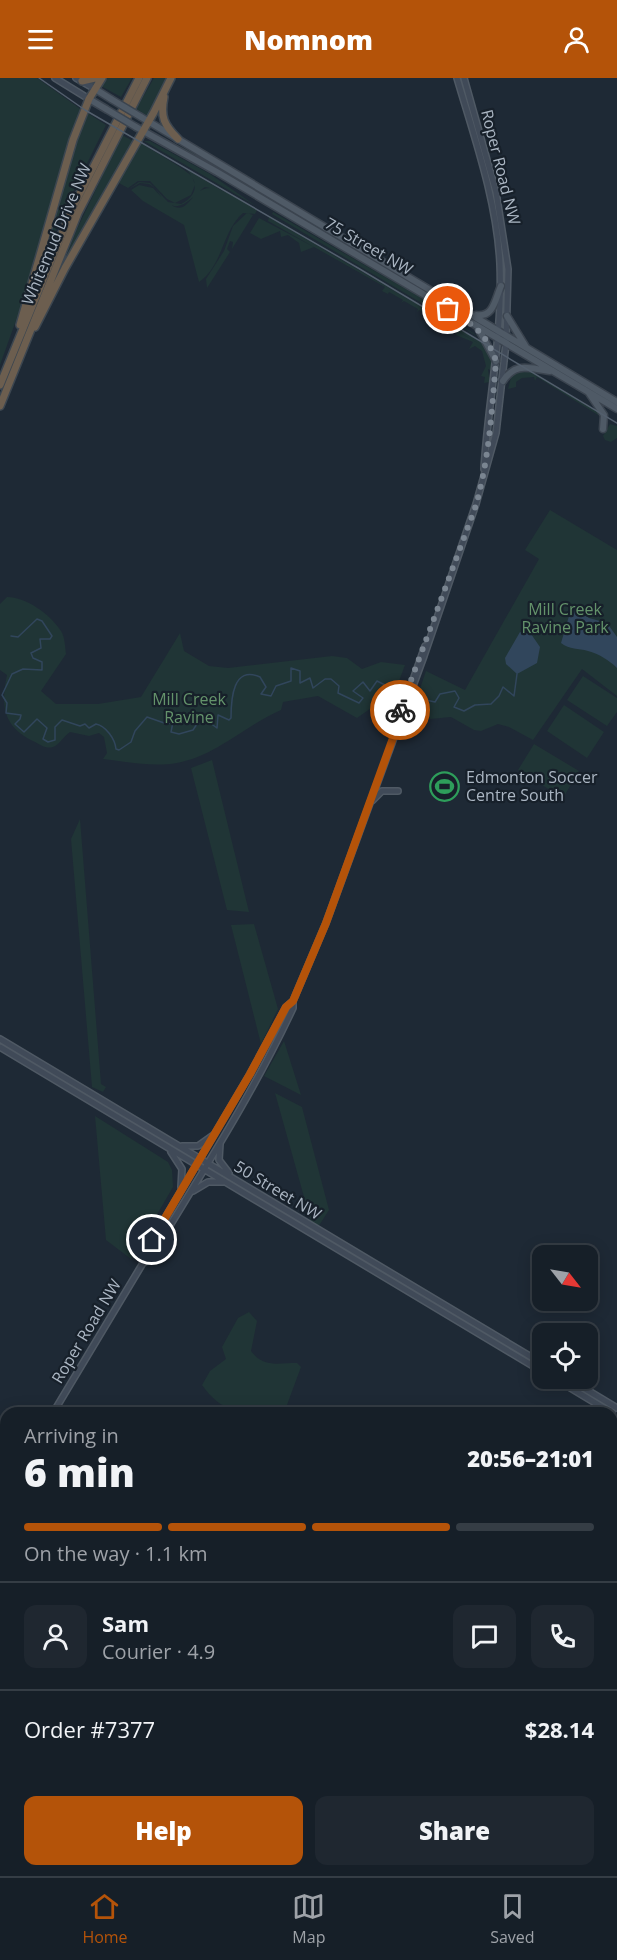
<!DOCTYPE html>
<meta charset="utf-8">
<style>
body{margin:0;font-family:"Open Sans",sans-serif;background:#1f2730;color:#f1f3f6;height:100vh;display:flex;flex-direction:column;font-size:22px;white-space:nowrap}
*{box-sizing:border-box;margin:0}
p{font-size:20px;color:#9ea2a8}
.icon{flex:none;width:33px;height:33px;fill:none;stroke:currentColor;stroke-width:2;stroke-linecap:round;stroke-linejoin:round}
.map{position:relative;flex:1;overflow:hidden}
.drawer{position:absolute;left:0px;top:1329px;width:618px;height:470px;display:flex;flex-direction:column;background:#161f28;border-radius:18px 18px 0 0;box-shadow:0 3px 15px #0003,0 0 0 2px #353d45}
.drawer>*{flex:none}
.needle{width:39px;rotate:121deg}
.tools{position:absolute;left:532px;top:1167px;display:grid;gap:12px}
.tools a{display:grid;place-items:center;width:66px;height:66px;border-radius:12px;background:#161f28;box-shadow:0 3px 15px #0003,0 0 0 2px #353d45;font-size:30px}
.pin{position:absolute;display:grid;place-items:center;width:51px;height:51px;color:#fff;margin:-26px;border:3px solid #fff;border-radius:50%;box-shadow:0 2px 6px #0007}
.courier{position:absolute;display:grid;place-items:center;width:60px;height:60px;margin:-30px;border:4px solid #b45309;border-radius:50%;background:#fff;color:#222;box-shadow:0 2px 8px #0007}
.overview em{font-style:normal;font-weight:800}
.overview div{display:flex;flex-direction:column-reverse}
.overview{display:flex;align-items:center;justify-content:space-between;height:102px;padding:0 24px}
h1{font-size:39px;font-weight:800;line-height:45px}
.bar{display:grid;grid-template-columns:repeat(4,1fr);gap:9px 6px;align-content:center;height:72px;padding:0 24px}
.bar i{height:8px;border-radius:4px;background:#353d45}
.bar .on{background:#b45309}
.bar p{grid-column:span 4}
.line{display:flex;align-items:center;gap:15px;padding:0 24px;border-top:2px solid #353d45}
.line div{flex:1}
.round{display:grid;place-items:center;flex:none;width:63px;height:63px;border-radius:12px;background:#1f2730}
.button{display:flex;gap:12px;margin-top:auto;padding:12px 24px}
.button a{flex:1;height:69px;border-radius:12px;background:#b45309;color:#fff;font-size:24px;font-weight:800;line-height:69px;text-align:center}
.button a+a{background:#1f2730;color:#f1f3f6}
header{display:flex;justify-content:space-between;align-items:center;height:78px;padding:0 24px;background:#b45309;color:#fff;font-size:27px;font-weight:800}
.menu{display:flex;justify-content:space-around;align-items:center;height:84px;border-top:2px solid #353d45;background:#161f28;font-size:16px;color:#9ea2a8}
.menu a{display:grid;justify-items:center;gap:3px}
.menu .on{color:#b45309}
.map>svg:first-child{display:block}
.green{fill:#203536}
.water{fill:#31465c}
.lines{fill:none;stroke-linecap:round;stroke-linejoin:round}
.stream{stroke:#31465c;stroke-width:1.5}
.secondary-casing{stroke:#4f5964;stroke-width:8}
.primary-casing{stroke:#3b444f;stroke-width:9}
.motorway-casing{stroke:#3c4650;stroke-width:10}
.secondary{stroke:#404a58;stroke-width:5}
.primary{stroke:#4f5a66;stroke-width:6}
.motorway{stroke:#6c5e4f;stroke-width:7}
.tram{stroke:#535f6d;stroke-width:1.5}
.rail-casing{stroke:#535f6d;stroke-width:4}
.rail{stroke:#17202a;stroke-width:1.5;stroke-dasharray:4.5;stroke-linecap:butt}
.primary-bridge-casing{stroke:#3b444f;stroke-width:9;stroke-linecap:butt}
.primary-bridge{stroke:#4f5a66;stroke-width:6}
.done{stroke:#7a8591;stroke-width:6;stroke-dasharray:0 10.8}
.route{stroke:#b45309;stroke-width:8}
.labels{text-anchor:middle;stroke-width:4.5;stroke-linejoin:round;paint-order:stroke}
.street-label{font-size:16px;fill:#abb6c3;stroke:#17202a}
.park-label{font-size:16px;fill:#64936b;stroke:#17202a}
.poi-label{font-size:16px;fill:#abb6c3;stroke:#17202a;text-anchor:start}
</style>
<header><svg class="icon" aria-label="menu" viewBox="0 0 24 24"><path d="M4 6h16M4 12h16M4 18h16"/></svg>Nomnom<svg class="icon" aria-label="person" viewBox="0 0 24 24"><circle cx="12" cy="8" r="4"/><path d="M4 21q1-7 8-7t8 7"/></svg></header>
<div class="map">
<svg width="617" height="1798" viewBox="0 0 617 1798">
<rect width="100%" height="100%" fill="#1e2935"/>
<path class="green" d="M0 0H37L82 32 67 68 33 195 0 287Z
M106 0H132L121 19 101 8Z
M154 0H169L148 38 136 31Z
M86 34 106 47 65 130 41 188 67 87Z
M122 57 135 64 59 197 76 153Z
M144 63H150L210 96 256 128Z
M169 63 200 78 235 100 168 65Z
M141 65 180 89 192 98 195 107 191 117 175 125 167 121 150 103H138L128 110 117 104Z
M186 91 221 112 205 109C194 116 180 138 165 123 159 117 157 110 149 106L140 105 129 111 139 104 150 105 168 124 181 126C198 117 199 104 186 91Z
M139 107 153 110C191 154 184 111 210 110 225 110 244 125 257 132L255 136 243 135C222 153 223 188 199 204L184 147 143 123 131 112Z
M273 134 418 218 482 261 272 136Z
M247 135 253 137 232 171 233 164 230 163 227 171 230 174 207 210 206 201 224 173 233 148Z
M269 139 486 267 484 270 492 280V293L488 291 489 299 492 298 490 304 484 305 485 299 481 298 486 288 482 273 475 268 469 271 473 264 456 257 457 254 441 245 438 246 440 243 479 266 423 232 435 241 432 243 433 240 419 232 417 234 418 231 404 223 401 225 403 222 389 214 388 216 382 213 385 209 268 143Z
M259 140 314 169 301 174 299 165 288 157 281 159 280 153 261 161 250 155Z
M526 291 599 335 598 337 537 299 535 303 534 299 522 300 516 304V309L508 311 512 296Z
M610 346 617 348V360L611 364 605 362 603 358Z
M550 432 617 472V618L582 591 533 662 509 649 498 646 481 653 474 652 451 639 430 641 411 637 426 593 465 612 539 481 525 472Z
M7 519C26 519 50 536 61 553 65 559 65 569 66 576L41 613 56 626H98L141 619 180 555 184 573 209 588 228 590 332 578 347 580 362 591 381 584 405 587 393 619 384 621 357 640 318 618 283 624 281 632C246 647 216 678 177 685 153 689 127 684 103 681L107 675 104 659 99 655 89 658 70 654C64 658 59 667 53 669 46 671 41 667 35 664 4 650 0 629 7 597L0 592V526Z
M583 598 617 620V634L607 648 567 622Z
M564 627 604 654 587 680 547 653Z
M534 666 579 693 563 720 518 692Z
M212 682 249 834 227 832 191 690Z
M80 741 101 1006 106 1009 103 1014 92 1009 71 761Z
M254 846 278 931 261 966 231 847Z
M284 963 301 1017 264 998Z
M275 1015 302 1029 329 1132 318 1149 311 1144Z
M95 1038 168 1084 172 1092 173 1109 131 1181 106 1162Z
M249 1234 257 1243 251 1273C263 1290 279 1285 297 1285L301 1289 284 1335H254L244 1328C226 1335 213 1322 202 1307L210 1293 226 1281 222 1269 238 1240Z
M6 1626V1792L68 1793 70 1798H0V1636Z"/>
<path class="water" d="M572 528 589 540 607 545 617 559V590C609 582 599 576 588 573 578 570 570 572 561 565Z
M520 554 531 556 540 569 537 585 517 596 506 586 505 580Z
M0 1743C6 1757 10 1770 0 1783Z"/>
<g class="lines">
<path class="stream" d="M11 558 18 559 37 541 42 543 52 558 50 561H40L41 570 31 575 33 580 42 584V592L23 591 12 596 2 617 7 625 6 635 21 637 20 641 15 646 24 654 37 641 47 650 43 661 48 664 55 662V649L62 642 80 648 85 646 89 650 96 646C106 648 115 661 116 671L119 672 131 664 135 653 147 639 167 646 173 644 171 654 179 656 193 652 197 646 206 642 217 650 218 637 229 642 231 640C231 621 233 587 260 599L266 609 261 616 271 618 276 608 291 603V590L300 593V605L310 600 313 610 325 601H331L339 608 338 615 359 625 363 620 353 613 363 604 370 613 377 603 393 611
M421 621 435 624 440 616 455 613 459 620 454 629 464 633 475 627 491 626 499 618 503 609 514 618 517 596
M37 1798H52L55 1792"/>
<defs>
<path id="secondary" d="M55 0 89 21
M76 0 95 11
M457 0C475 61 497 123 500 186 503 256 488 323 484 391
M394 655 425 568
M372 723 382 713H398
M0 961 543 1286
M0 969 543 1294
M220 1066 219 1082 229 1095
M182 1068H198L212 1058
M171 1074 182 1091 181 1109
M193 1113 208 1104H223
M143 1185 142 1179 250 996 286 929 293 923
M554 1300 612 1335
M567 1300 617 1330
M53 1335 143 1185 149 1182C199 1099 252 1018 293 930V923L326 845 424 578 476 426 496 355 506 265 508 191 496 114 464 0
M0 1422 6 1412"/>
<path id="primary" d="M95 11 111 21
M89 21 106 31
M141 39 617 324
M136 49 217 94 617 331
M476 237C494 240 495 221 501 208
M507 238 526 269
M477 248 496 283
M503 303C516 283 530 291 550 293
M589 315 604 337 603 351"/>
<path id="motorway" d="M82 3 95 0
M164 19C160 39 164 47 178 61
M20 247 73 62 89 21 102 0
M35 249 65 190 154 34 171 0
M0 307 72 131 139 0
M0 328 78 135 147 0"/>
</defs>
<use href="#secondary" class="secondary-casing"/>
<use href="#primary" class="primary-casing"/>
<use href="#motorway" class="motorway-casing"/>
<use href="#secondary" class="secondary"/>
<use href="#primary" class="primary"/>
<use href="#motorway" class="motorway"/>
<path class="tram" d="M39 0 85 32 358 190 617 345"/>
<defs>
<path id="rail" d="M612 1721 617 1711
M570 1798 573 1792"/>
</defs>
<use href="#rail" class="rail-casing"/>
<use href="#rail" class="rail"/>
<defs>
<path id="primary-bridge" d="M111 21 141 39
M106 31 136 49"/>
</defs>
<use href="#primary-bridge" class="primary-bridge-casing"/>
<use href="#primary-bridge" class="primary-bridge"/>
</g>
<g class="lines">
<path class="done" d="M400 632 475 430C489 384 492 331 496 283 487 256 472 245 448 231"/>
<path class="route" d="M152 1162 250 996 286 929 293 923 326 845 393 660 400 632"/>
</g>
<defs>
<symbol id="stadium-ring" viewBox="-11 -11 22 22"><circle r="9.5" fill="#17202a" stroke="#2e9e5b" stroke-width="1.5"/><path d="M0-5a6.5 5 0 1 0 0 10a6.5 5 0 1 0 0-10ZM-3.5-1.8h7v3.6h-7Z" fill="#2e9e5b"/></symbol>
</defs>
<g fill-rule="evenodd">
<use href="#stadium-ring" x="428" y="692" width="33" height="33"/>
</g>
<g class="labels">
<g class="street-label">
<text transform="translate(501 89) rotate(76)" y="6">Roper Road NW</text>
<text transform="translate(56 156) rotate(-67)" y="6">Whitemud Drive NW</text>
<text transform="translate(369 168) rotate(30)" y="6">75 Street NW</text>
<text transform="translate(278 1112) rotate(31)" y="6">50 Street NW</text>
<text transform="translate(86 1253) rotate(-59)" y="6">Roper Road NW</text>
</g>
<g class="park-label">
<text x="565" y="537">Mill Creek<tspan x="565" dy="18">Ravine Park</tspan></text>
<text x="189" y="627">Mill Creek<tspan x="189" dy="18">Ravine</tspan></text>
</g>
<g class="poi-label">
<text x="466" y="705">Edmonton Soccer<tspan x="466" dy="18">Centre South</tspan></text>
</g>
</g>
</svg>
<div class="tools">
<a><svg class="needle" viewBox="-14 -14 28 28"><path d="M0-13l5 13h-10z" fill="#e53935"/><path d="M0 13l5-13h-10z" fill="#9ea2a8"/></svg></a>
<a><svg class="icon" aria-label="locate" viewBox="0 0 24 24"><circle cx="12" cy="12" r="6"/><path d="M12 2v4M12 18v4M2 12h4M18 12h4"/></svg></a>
</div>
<div class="pin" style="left:448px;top:231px;background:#ea580c"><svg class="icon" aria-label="bag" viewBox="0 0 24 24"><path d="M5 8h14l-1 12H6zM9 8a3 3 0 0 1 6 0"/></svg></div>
<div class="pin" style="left:152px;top:1162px;background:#1f2937"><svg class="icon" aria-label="home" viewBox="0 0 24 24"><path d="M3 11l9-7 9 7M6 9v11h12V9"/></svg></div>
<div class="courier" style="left:400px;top:632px"><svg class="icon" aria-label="bike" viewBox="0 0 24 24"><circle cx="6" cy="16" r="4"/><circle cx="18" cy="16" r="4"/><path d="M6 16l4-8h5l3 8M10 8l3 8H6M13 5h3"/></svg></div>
<section class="drawer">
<div class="overview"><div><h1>6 min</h1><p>Arriving in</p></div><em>20:56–21:01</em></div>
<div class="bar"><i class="on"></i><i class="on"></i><i class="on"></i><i></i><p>On the way · 1.1 km</p></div>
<div class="line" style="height:108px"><a class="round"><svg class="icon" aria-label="person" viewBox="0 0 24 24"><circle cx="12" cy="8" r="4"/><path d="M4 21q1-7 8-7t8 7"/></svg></a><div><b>Sam</b><p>Courier · 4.9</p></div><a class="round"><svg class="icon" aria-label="chat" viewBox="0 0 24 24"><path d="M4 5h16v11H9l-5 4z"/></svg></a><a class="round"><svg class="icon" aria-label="phone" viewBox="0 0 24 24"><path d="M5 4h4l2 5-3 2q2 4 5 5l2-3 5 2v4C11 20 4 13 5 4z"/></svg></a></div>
<div class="line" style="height:78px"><div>Order #7377</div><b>$28.14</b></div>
<div class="button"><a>Help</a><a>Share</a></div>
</section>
</div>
<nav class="menu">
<a class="on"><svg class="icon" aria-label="home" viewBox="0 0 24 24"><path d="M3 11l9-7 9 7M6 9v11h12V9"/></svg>Home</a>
<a><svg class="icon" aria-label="map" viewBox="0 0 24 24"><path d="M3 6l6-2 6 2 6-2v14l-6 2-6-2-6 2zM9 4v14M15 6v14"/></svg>Map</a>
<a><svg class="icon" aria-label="saved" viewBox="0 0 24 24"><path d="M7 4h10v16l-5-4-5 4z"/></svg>Saved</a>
</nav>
